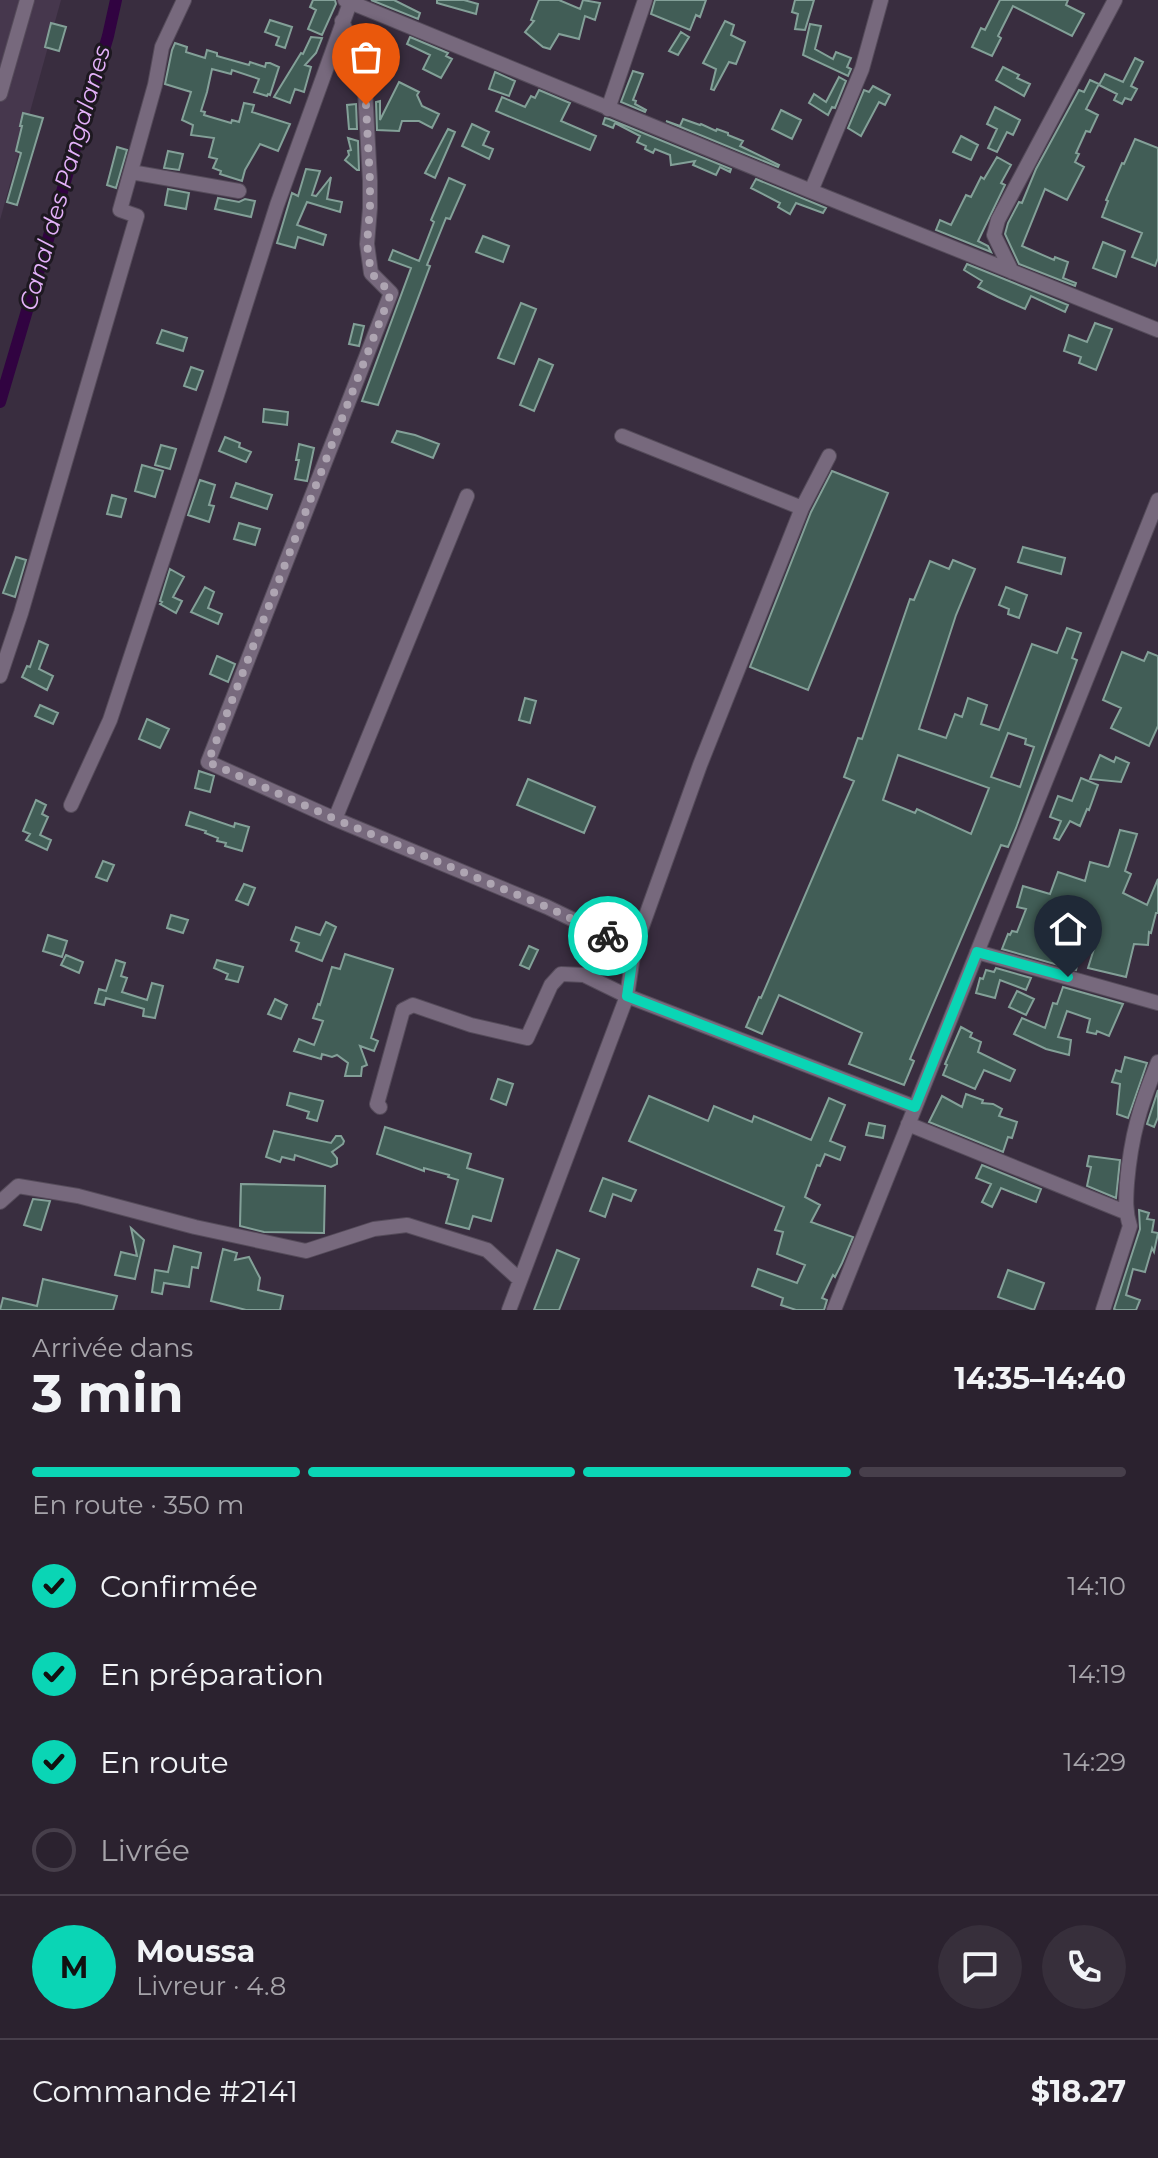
<!DOCTYPE html>
<html lang="fr">
<meta charset="utf-8">
<style>
body{margin:0;font-family:Montserrat,sans-serif;background:#372f3b;color:#f1f3f6;height:100vh;display:flex;flex-direction:column;font-size:30px;white-space:nowrap}
*{box-sizing:border-box;margin:0}
p{font-size:26px;color:#a6a4aa}
.icon{flex:none;width:44px;height:44px;fill:none;stroke:currentColor;stroke-width:2;stroke-linecap:round;stroke-linejoin:round}
.map{position:relative;height:1310px;overflow:hidden}
.sheet{display:flex;flex-direction:column;background:#2b222f;flex:1}
.sheet>*{flex:none}
.pin{position:absolute;display:grid;place-items:center;width:68px;height:68px;color:#fff;margin:-82px -34px;border-radius:50% 50% 50% 0;rotate:-45deg;box-shadow:0 0 8px #0007}
.pin .icon{rotate:45deg}
.courier{position:absolute;display:grid;place-items:center;width:80px;height:80px;margin:-40px;border:6px solid #0ad5b5;border-radius:50%;background:#fff;color:#222;box-shadow:0 2px 10px #0007}
.head em{font-style:normal;font-weight:700}
.head div{display:flex;flex-direction:column-reverse}
.head{display:flex;align-items:center;justify-content:space-between;height:136px;padding:0 32px}
h1{font-size:52px;font-weight:700;line-height:60px}
.bar{display:grid;grid-template-columns:repeat(4,1fr);gap:12px 8px;align-content:center;height:96px;padding:0 32px}
.bar i{height:10px;border-radius:6px;background:#473f4b}
.bar .active{background:#0ad5b5}
.bar p{grid-column:span 4}
.line{display:flex;align-items:center;gap:20px;padding:0 32px;border-top:2px solid #473f4b}
.line div{flex:1}
.round{display:grid;place-items:center;flex:none;width:84px;height:84px;border-radius:42px;background:#372f3b}
ol{padding:0 32px;list-style:none}
li{display:flex;align-items:center;gap:24px;height:88px}
li p{margin-inline-start:auto}
li .icon{padding:8px;border-radius:50%;background:#0ad5b5;color:#111;stroke-width:4}
li:last-child{color:#a6a4aa}
li i{width:44px;height:44px;border:4px solid #473f4b;border-radius:50%}
.map>svg:first-child{display:block}
.built{fill:#46374d}
.lines{fill:none;stroke-linecap:round;stroke-linejoin:round}
.canal{stroke:#310341;stroke-width:12}
.building{fill:#415d56;stroke:#83a098;stroke-width:2;fill-rule:evenodd}
.minor-casing{stroke:#554b5a;stroke-width:16}
.minor{stroke:#77697d;stroke-width:14}
.done{stroke:#aea5b2;stroke-width:8;stroke-dasharray:0 14.4}
.route{stroke:#0ad5b5;stroke-width:10}
.labels{text-anchor:middle;stroke-width:6;stroke-linejoin:round;paint-order:stroke}
.water-label{font-size:24px;font-style:italic;fill:#e4b1fa;stroke:#1d1820}
</style>
<div class="map">
<svg width="1158" height="1310" viewBox="0 0 1158 1310">
<rect width="100%" height="100%" fill="#392d3f"/>
<path class="built" d="M0 0H61L0 220Z"/>
<g class="lines">
<path class="canal" d="M0 402 108 36 116 0"/>
</g>
<path class="building" d="M313 0H335L336 4 322 35 308 29 316 10 310 7Z
M371 0H394L420 13 418 19Z
M437 0H464L478 4 476 14 437 3Z
M539 0H559L580 9 583 0 600 3 595 20 585 16 579 39 559 34 550 49 543 47 525 32 534 21 531 20Z
M655 0H706L700 17 696 15 690 30 651 14Z
M795 0H814L805 30 795 29 798 14 792 12Z
M1000 0H1068L1066 5 1084 14 1072 36 1013 6 998 36 1001 38 992 56 972 47 981 28 985 30Z
M270 20 292 27 285 48 276 45 279 37 265 32Z
M725 21 734 25 731 35 745 42 736 64 729 62 714 90 711 89 716 69 703 63Z
M51 23 66 27 59 51 45 47Z
M810 24 821 26 815 49 833 59 836 52 851 58 847 67 851 69 848 76 803 55Z
M681 32 689 37 678 55 669 51Z
M311 37 322 38 316 53 305 65 311 67 304 92 295 89 290 103 274 97 301 53 303 54Z
M410 37 448 53 446 56 452 59 441 78 423 69 430 55 407 44Z
M175 43 187 47 186 52 205 58 207 50 217 53V56L249 65 250 62 265 67 266 63H270L279 67 270 95 268 94 267 96 254 92 259 79 232 70 231 74 212 69 207 92 201 111 205 112 204 115 231 123 232 120 239 122 244 103 254 105 252 112 290 124 278 151 260 144 245 170 242 181 220 174 221 171 213 168 217 159 209 157 214 138 191 135 193 125 182 120 191 92 165 84 172 50Z
M1135 58 1143 62 1131 86 1137 89 1131 100 1125 98 1122 104 1114 100 1117 94 1099 85 1105 74 1123 82Z
M1003 67 1019 75 1017 78 1030 84 1024 96 996 80Z
M633 71 643 74 633 100 636 101 635 104 646 110 645 112 621 102Z
M495 72 515 81 509 96 489 89Z
M839 77 846 81 835 108 832 107 828 115 809 103 814 94 826 102Z
M1090 80 1099 84 1086 109 1098 115 1090 132 1086 131 1076 153 1079 154 1075 162 1084 167 1067 200 1045 189 1022 246 1054 260 1055 257 1068 262 1063 278 1076 283 1075 286 1019 264 1005 234 1008 223 1019 202 1022 203 1036 169 1079 90 1084 92Z
M399 82 419 92 417 95 422 106 439 114 432 128 419 121H402L399 131 377 130 376 102 380 101V120Z
M873 86 890 95 885 105 879 102 861 136 848 128 864 90 869 92Z
M539 90 570 103 561 121 596 136 590 150 496 111 502 97 525 107 531 96 535 98Z
M356 104 357 129H349L347 105Z
M995 107 1020 120 1013 135 1007 132 997 152 988 148 997 129 987 124Z
M781 110 801 120 792 139 772 129Z
M23 113 43 118 17 205 7 202 21 153 16 151 22 126H20Z
M605 118 609 119 731 169 730 172 720 167 716 175 693 165 695 161 671 165 670 155 655 149 653 153 645 149 646 146 637 142 640 136 615 123 613 128 603 124Z
M683 119 700 125 701 124 716 131 717 129 728 133V135L743 141 740 146 779 165 778 167 666 121 680 126Z
M472 124 489 132 483 145 493 149 489 159 462 146Z
M448 129 455 132 435 178 425 173Z
M961 136 978 145 971 160 953 152Z
M348 138 358 141 359 170H357L345 160 349 155 348 151 351 150Z
M1135 139 1158 148V258L1155 266 1132 257 1142 233 1102 217 1108 201 1106 200 1122 163 1124 164Z
M117 147 127 150 116 188 107 185Z
M168 151 183 154 179 170 164 168Z
M997 157 1011 165 1001 183 1005 185 978 241 988 246 991 252 936 230 940 220 951 225 966 195 971 197 981 177 984 179Z
M306 169 320 171 312 195 316 196 331 177 327 199 342 202 340 212 307 202 297 225 326 235 323 245 298 237 295 248 277 243 292 193 298 196Z
M449 178 465 185 450 219 446 218 427 265 430 266 378 405 362 401 411 268 389 260 393 250 419 261 434 222 431 220Z
M756 179 826 208 823 213 796 203 790 214 778 207 780 203 751 188Z
M168 189 189 193 186 209 165 205Z
M218 198 239 202 245 199 255 201 251 217 215 209Z
M483 236 509 246 503 262 476 252Z
M1103 242 1125 251 1116 277 1093 268Z
M967 264 1068 305 1065 312 1031 296 1025 309 998 297 978 287 982 281 964 270Z
M521 303 536 309 514 364 498 358Z
M1095 323 1112 329 1096 370 1079 363 1081 357 1064 351 1069 335 1087 342Z
M354 324 364 326 359 346 349 344Z
M162 330 187 338 183 351 157 343Z
M539 359 553 365 534 411 520 405Z
M191 367 203 371 196 390 184 386Z
M264 409 288 412 287 425 263 422Z
M397 431 415 435 439 444 433 458 392 442Z
M225 437 240 443 239 447 251 452 246 462 219 451Z
M299 444 314 448 307 481 295 479 299 460H296Z
M161 445 176 449 170 469 155 465Z
M142 465 163 471 155 497 135 491Z
M832 471 888 493 808 690 750 667 811 512Z
M200 480 215 485 209 505 214 506 209 522 188 515Z
M236 483 272 495 267 509 231 497Z
M112 495 126 499 121 517 107 514Z
M239 523 260 529 255 545 234 539Z
M1023 547 1065 558 1061 574 1018 562Z
M16 557 26 560 15 597 3 593Z
M953 560 975 569 956 615 919 729 946 738 955 714 962 717 968 698 987 705 981 724 999 730 1032 644 1057 653 1067 628 1081 633 1072 658 1077 660 1016 828 1008 847 1001 845 910 1059 914 1061 904 1085 849 1064 862 1033 779 995 762 1034 746 1027 759 997 761 998 854 781 844 777 858 738 862 739 910 599 914 600 930 561 949 569ZM1008 733 1026 739 1025 744 1034 747 1020 787 991 777ZM898 755 989 788 971 834 917 809 915 813 883 800Z
M170 569 184 577 173 597 182 601 176 613 160 604 162 602 160 601Z
M205 587 214 592 208 608 222 614 218 624 191 612Z
M1006 587 1027 595 1019 618 1008 614 1009 609 999 605Z
M39 641 48 645 39 669 53 676 47 690 22 677 27 666 30 667Z
M1122 652 1144 661 1148 652 1158 656V726L1149 746 1111 728 1121 708 1103 700Z
M217 656 235 664 228 682 210 674Z
M525 698 536 701 530 723 519 720Z
M40 705 58 713 53 724 35 716Z
M147 719 169 729 160 748 139 739Z
M1100 755 1114 762 1116 757 1129 763 1121 782 1090 779Z
M199 771 214 776 210 792 195 788Z
M1081 778 1098 785 1089 810 1087 809 1080 826 1070 821 1059 840 1054 838 1061 821 1050 817 1058 796 1072 801Z
M528 779 595 807 584 833 517 805Z
M36 800 46 805 42 814 48 817 40 835 51 840 47 850 26 840 30 834 23 831Z
M190 812 234 827 235 823 249 827 242 851 225 846 226 843 217 841 218 838 205 833 206 831 186 825Z
M1120 830 1137 834 1125 871 1131 874 1123 893 1147 905 1158 879V913H1156L1151 933 1149 932 1148 945 1134 944 1126 977 1088 968 1097 939 1096 935 1091 934 1093 923 1071 916 1073 912 1054 905 1046 924 1058 929 1056 938 1075 942 1072 957 1079 958 1076 970 1002 949 1008 934 1010 935 1012 931 1017 932 1026 909 1017 907 1023 886 1050 894 1058 872 1085 881 1090 862 1108 867 1109 866Z
M103 861 114 865 107 881 96 877Z
M244 884 255 888 248 905 236 900Z
M171 915 188 920 183 933 167 928Z
M326 922 336 927 322 961 296 951 299 943 291 940 296 927 320 935Z
M48 935 67 941 62 957 43 951Z
M529 946 538 950 529 969 520 965Z
M345 954 393 969 371 1038 378 1041 374 1051 360 1046 367 1065 362 1067 361 1076H345L348 1063 337 1055 332 1057 322 1054 321 1059 294 1051 299 1039 314 1045 323 1021 313 1018 318 1004 320 1005 332 967 340 969Z
M66 955 83 962 79 973 61 965Z
M116 960 125 963 121 976 127 978 122 992 147 1000 152 983 163 986 155 1018 143 1016 144 1009 141 1008 106 998 104 1005 95 1003 99 989 106 991Z
M217 960 243 967 238 982 226 979 228 974 214 968Z
M996 968 1031 978 1026 990 1000 980 995 998 976 993 980 978 983 979 986 970 994 972Z
M1063 987 1123 1004 1109 1036 1097 1031 1096 1034 1087 1032 1090 1019 1067 1011 1058 1037 1071 1040 1069 1055 1046 1049 1014 1034 1022 1018 1045 1028 1053 1003 1057 1004Z
M1017 991 1034 999 1026 1015 1009 1007Z
M275 999 287 1005 281 1019 268 1014Z
M961 1027 972 1033 970 1037 981 1042 978 1052 1015 1070 1010 1081 984 1070 975 1089 943 1075 947 1065 945 1064Z
M1125 1057 1147 1063 1128 1118 1117 1114 1120 1084 1112 1082 1116 1070 1121 1072Z
M498 1079 513 1084 506 1105 491 1099Z
M1158 1090V1117L1154 1127 1147 1124Z
M290 1093 323 1101 317 1121 307 1118 309 1112 287 1105Z
M966 1094 983 1100 982 1103 993 1104 1002 1109 999 1116 1017 1122 1012 1138 1008 1137 1003 1152 929 1122 942 1096 962 1107Z
M649 1096 708 1121 714 1106 752 1122 754 1116 811 1140 829 1098 845 1105 830 1141 845 1147 840 1160 825 1154 820 1166 817 1165 805 1197 820 1205 811 1222 853 1237 842 1263 835 1277 833 1275 822 1298 827 1300 824 1310H796L781 1305 783 1298 752 1286 758 1269 797 1283 805 1265 777 1254 783 1232 775 1230 784 1207 629 1141Z
M869 1123 885 1126 883 1138 866 1135Z
M385 1127 471 1154 467 1168 503 1179 491 1221 473 1216 469 1229 446 1223 458 1180 448 1177 449 1175 424 1168V1171L377 1154Z
M274 1131 331 1143 336 1136H341L344 1141 343 1144 332 1152 337 1158V1164L331 1167 295 1155 294 1160 282 1157 280 1162 266 1157Z
M1089 1156 1120 1160 1116 1198 1087 1186 1091 1167 1087 1166Z
M982 1165 1041 1189 1036 1202 1001 1188 992 1207 982 1202 991 1184 976 1178Z
M603 1178 636 1190 631 1201 613 1194 605 1217 590 1211Z
M241 1184 325 1186 324 1233 264 1232 240 1226Z
M33 1199 50 1201 41 1230 24 1225Z
M1139 1210 1149 1213 1147 1219 1154 1220 1152 1232 1158 1233 1154 1252 1152 1248 1145 1272 1133 1269 1126 1295 1140 1300 1136 1310H1116L1114 1309 1140 1229Z
M131 1228 144 1240 135 1279 115 1275 121 1252 137 1256Z
M174 1246 201 1253 198 1268 192 1267 189 1287 164 1283 162 1294 152 1292 155 1270 168 1272Z
M223 1249 237 1253 235 1260 249 1257 260 1278 258 1290 283 1296 280 1310H246L211 1301Z
M557 1250 579 1259 559 1310H534Z
M1008 1270 1044 1283 1034 1310 998 1297Z
M43 1279 117 1296 113 1310H0L3 1298 37 1306Z"/>
<g class="lines">
<defs>
<path id="minor" d="M345 0 811 191 1158 330
M342 21 364 72 370 181V208L367 244 371 273 391 293 208 762 335 819 547 907 634 949
M0 94 27 0
M608 109 645 0
M131 172 239 191
M811 191 862 69 881 0
M1012 272 994 235 998 220 1115 0
M622 436 802 508
M0 676 21 613 137 216 120 210 155 85 162 47 184 0
M71 805 110 720 217 395 277 205 351 0
M335 819 467 496
M977 952 1158 1003
M380 1107 377 1104 403 1010 413 1005 471 1025 527 1038 551 985 561 974 584 975 627 996 634 949 700 765 802 508 829 456
M908 1124 1125 1212
M0 1202 18 1186 78 1196 195 1227 306 1251 374 1229 407 1225 487 1250 520 1280
M509 1310 627 996 915 1107
M834 1310 1158 500
M1103 1310 1130 1226C1125 1211 1126 1198 1127 1183 1131 1136 1140 1106 1158 1062"/>
</defs>
<use href="#minor" class="minor-casing"/>
<use href="#minor" class="minor"/>
</g>
<g class="lines">
<path class="done" d="M366 105 370 181V208L367 244 371 273 391 293 208 762 335 819 547 907 608 936"/>
<path class="route" d="M608 936 634 949 627 996 915 1107 977 952 1068 977"/>
</g>
<g class="labels">
<g class="water-label">
<text transform="translate(65 178) rotate(-74)" y="8">Canal des Pangalanes</text>
</g>
</g>
</svg>
<div class="pin" style="left:366px;top:105px;background:#ea580c"><svg class="icon" aria-label="bag" viewBox="0 0 24 24"><path d="M5 8h14l-1 12H6zM9 8a3 3 0 0 1 6 0"/></svg></div>
<div class="pin" style="left:1068px;top:977px;background:#1f2937"><svg class="icon" aria-label="home" viewBox="0 0 24 24"><path d="M3 11l9-7 9 7M6 9v11h12V9"/></svg></div>
<div class="courier" style="left:608px;top:936px"><svg class="icon" aria-label="bike" viewBox="0 0 24 24"><circle cx="6" cy="16" r="4"/><circle cx="18" cy="16" r="4"/><path d="M6 16l4-8h5l3 8M10 8l3 8H6M13 5h3"/></svg></div>
</div>
<section class="sheet">
<div class="head"><div><h1>3 min</h1><p>Arrivée dans</p></div><em>14:35–14:40</em></div>
<div class="bar"><i class="active"></i><i class="active"></i><i class="active"></i><i></i><p>En route · 350 m</p></div>
<ol>
<li><svg class="icon" aria-label="check" viewBox="0 0 24 24"><path d="M5 12l5 5 9-10"/></svg>Confirmée<p>14:10</p></li>
<li><svg class="icon" aria-label="check" viewBox="0 0 24 24"><path d="M5 12l5 5 9-10"/></svg>En préparation<p>14:19</p></li>
<li><svg class="icon" aria-label="check" viewBox="0 0 24 24"><path d="M5 12l5 5 9-10"/></svg>En route<p>14:29</p></li>
<li><i></i>Livrée</li>
</ol>
<div class="line" style="height:144px"><b class="round" style="background:#0ad5b5;color:#111">M</b><div><b>Moussa</b><p>Livreur · 4.8</p></div><a class="round"><svg class="icon" aria-label="chat" viewBox="0 0 24 24"><path d="M4 5h16v11H9l-5 4z"/></svg></a><a class="round"><svg class="icon" aria-label="phone" viewBox="0 0 24 24"><path d="M5 4h4l2 5-3 2q2 4 5 5l2-3 5 2v4C11 20 4 13 5 4z"/></svg></a></div>
<div class="line" style="height:104px"><div>Commande #2141</div><b>$18.27</b></div>
</section>
